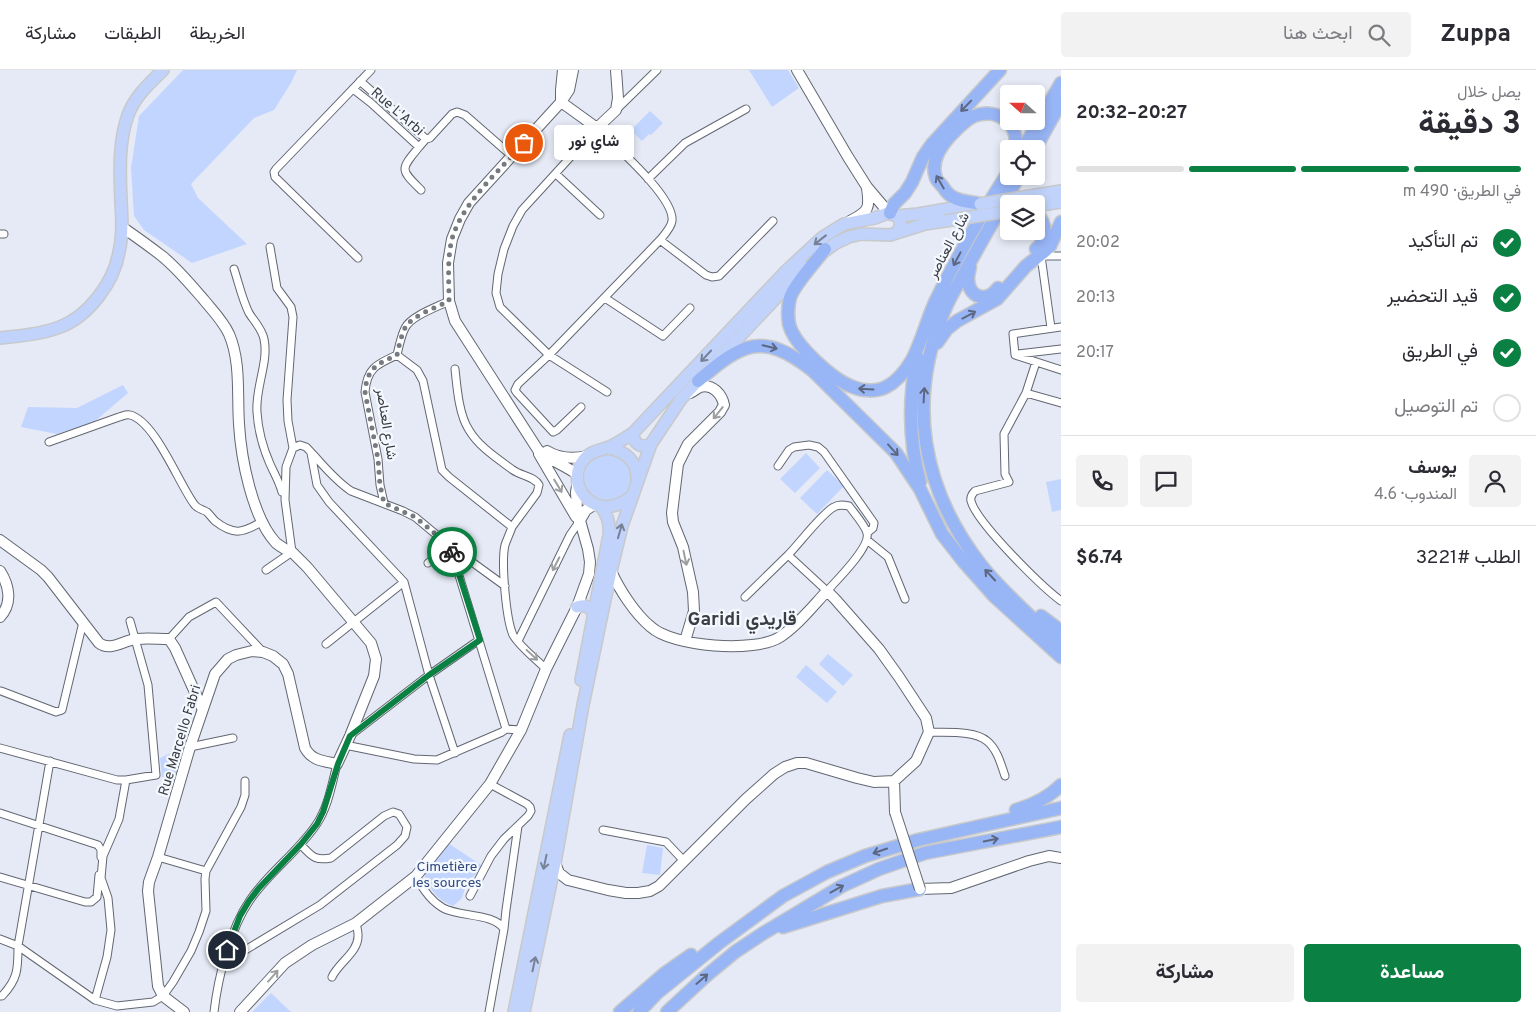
<!DOCTYPE html>
<html lang="ar">
<meta charset="utf-8">
<style>
body{margin:0;font-family:Overpass,Vazirmatn,sans-serif;background:#f2f2f3;color:#2b2b33;direction:rtl;height:100vh;display:flex;flex-direction:column;font-size:19px;white-space:nowrap}
*{box-sizing:border-box;margin:0}
p{font-size:16px;color:#7c7c81}
.icon{flex:none;width:28px;height:28px;fill:none;stroke:currentColor;stroke-width:2;stroke-linecap:round;stroke-linejoin:round}
.map{position:relative;flex:1;overflow:hidden;direction:ltr}
.panel{display:flex;flex-direction:column;background:#fff;width:475px}
.panel>*{flex:none}
.needle{width:32px;rotate:291deg}
.fabs{position:absolute;left:1000px;top:15px;display:grid;gap:10px}
.fabs a{display:grid;place-items:center;width:45px;height:45px;border-radius:5px;background:#fff;box-shadow:0 2px 8px #0003;font-size:25px}
.pin{position:absolute;display:grid;place-items:center;width:42px;height:42px;color:#fff;margin:-21px;border:2px solid #fff;border-radius:50%;box-shadow:0 1px 5px #0007}
.courier{position:absolute;display:grid;place-items:center;width:50px;height:50px;margin:-25px;border:4px solid #0b8043;border-radius:50%;background:#fff;color:#222;box-shadow:0 1px 6px #0007}
.bubble{position:absolute;height:35px;border-radius:5px;background:#fff;box-shadow:0 2px 8px #0003;font-size:16px;font-weight:700;line-height:35px;text-align:center;direction:rtl}
.overview em{font-style:normal;font-weight:700}
.overview div{display:flex;flex-direction:column-reverse}
.overview{display:flex;align-items:center;justify-content:space-between;height:85px;padding:0 15px}
h1{font-size:32px;font-weight:700;line-height:38px}
.bar{display:grid;grid-template-columns:repeat(4,1fr);gap:8px 5px;align-content:center;height:60px;padding:0 15px}
.bar i{height:6px;border-radius:4px;background:#e1e1e2}
.bar .on{background:#0b8043}
.bar p{grid-column:span 4}
.line{display:flex;align-items:center;gap:12px;padding:0 15px;border-top:1px solid #e1e1e2}
.line div{flex:1}
.round{display:grid;place-items:center;flex:none;width:52px;height:52px;border-radius:5px;background:#f2f2f3}
ol{padding:0 15px;list-style:none}
li{display:flex;align-items:center;gap:15px;height:55px}
li p{margin-inline-start:auto}
li .icon{padding:5px;border-radius:50%;background:#0b8043;color:#fff;stroke-width:4}
li:last-child{color:#7c7c81}
li i{width:28px;height:28px;border:2px solid #e1e1e2;border-radius:50%}
.cta{display:flex;gap:10px;margin-top:auto;padding:10px 15px}
.cta a{flex:1;height:58px;border-radius:5px;background:#0b8043;color:#fff;font-size:20px;font-weight:700;line-height:58px;text-align:center}
.cta a+a{background:#f2f2f3;color:#2b2b33}
header{display:flex;align-items:center;gap:30px;box-sizing:border-box;height:70px;padding:0 25px;background:#fff;border-bottom:1px solid #e1e1e2}
header strong{font-size:24px}
nav{display:flex;gap:28px;margin-inline-start:auto;font-size:18px}
.search{width:350px;height:45px;background:#f2f2f3;display:flex;align-items:center;gap:12px;box-sizing:border-box;padding:0 18px;border-radius:5px;color:#7c7c81;font-size:19px}
main{display:flex;flex:1;min-height:0}
.map>svg:first-child{display:block}
.green{fill:#c2d5fe}
.lines{fill:none;stroke-linecap:round;stroke-linejoin:round}
.street-casing{stroke:#626771;stroke-width:9}
.secondary-casing{stroke:#626771;stroke-width:12}
.primary-casing{stroke:#c8c9ca;stroke-width:14}
.highway-casing{stroke:#c8c9ca;stroke-width:15}
.street{stroke:#fff;stroke-width:7}
.secondary{stroke:#fff;stroke-width:10}
.primary{stroke:#c1d3fa;stroke-width:11}
.highway{stroke:#98b5f6;stroke-width:12}
.secondary-bridge-casing{stroke:#626771;stroke-width:12;stroke-linecap:butt}
.primary-bridge-casing{stroke:#c8c9ca;stroke-width:14;stroke-linecap:butt}
.secondary-bridge{stroke:#fff;stroke-width:10}
.primary-bridge{stroke:#c1d3fa;stroke-width:11}
.oneway{stroke:#5c6781}
.oneway2{stroke:#778095}
.oneway3{stroke:#9d9ea0}
.done{stroke:#767a81;stroke-width:5;stroke-dasharray:0 9}
.route{stroke:#0b8043;stroke-width:6}
.labels{text-anchor:middle;stroke-width:4.5;stroke-linejoin:round;paint-order:stroke}
.street-label{font-size:14px;fill:#3b3d42;stroke:#f4f8ff}
.park-label{font-size:14px;fill:#334a7e;stroke:#f4f8ff}
.district-label{font-size:19px;font-weight:bold;fill:#3b3d42;stroke:#f4f8ff}
</style>
<header>
<strong>Zuppa</strong>
<div class="search"><svg class="icon" aria-label="search" viewBox="0 0 24 24"><circle cx="10" cy="10" r="6"/><path d="M15 15l6 6"/></svg>ابحث هنا</div>
<nav><a>الخريطة</a><a>الطبقات</a><a>مشاركة</a></nav>
</header>
<main>
<section class="panel">
<div class="overview"><div><h1>3 دقيقة</h1><p>يصل خلال</p></div><em>20:27–20:32</em></div>
<div class="bar"><i class="on"></i><i class="on"></i><i class="on"></i><i></i><p>في الطريق · 490 m</p></div>
<ol>
<li><svg class="icon" aria-label="check" viewBox="0 0 24 24"><path d="M5 12l5 5 9-10"/></svg>تم التأكيد<p>20:02</p></li>
<li><svg class="icon" aria-label="check" viewBox="0 0 24 24"><path d="M5 12l5 5 9-10"/></svg>قيد التحضير<p>20:13</p></li>
<li><svg class="icon" aria-label="check" viewBox="0 0 24 24"><path d="M5 12l5 5 9-10"/></svg>في الطريق<p>20:17</p></li>
<li><i></i>تم التوصيل</li>
</ol>
<div class="line" style="height:90px"><a class="round"><svg class="icon" aria-label="person" viewBox="0 0 24 24"><circle cx="12" cy="8" r="4"/><path d="M4 21q1-7 8-7t8 7"/></svg></a><div><b>يوسف</b><p>المندوب · 4.6</p></div><a class="round"><svg class="icon" aria-label="chat" viewBox="0 0 24 24"><path d="M4 5h16v11H9l-5 4z"/></svg></a><a class="round"><svg class="icon" aria-label="phone" viewBox="0 0 24 24"><path d="M5 4h4l2 5-3 2q2 4 5 5l2-3 5 2v4C11 20 4 13 5 4z"/></svg></a></div>
<div class="line" style="height:65px"><div>الطلب #3221</div><b>$6.74</b></div>
<div class="cta"><a>مساعدة</a><a>مشاركة</a></div>
</section>
<div class="map">
<svg width="1061" height="942" viewBox="0 0 1061 942">
<rect width="100%" height="100%" fill="#e5eaf6"/>
<path class="green" d="M183 0H297L291 13 274 40 254 48 191 114 198 128 247 174 192 193 144 160 134 146 131 98 139 46Z
M749 0H788L799 18 772 37Z
M650 41 663 53 651 65 649 64 642 71 631 60Z
M123 315 128 323 94 352 57 364 21 357 28 337 77 338Z
M806 383 820 398 795 423 780 409Z
M584 407a24 24 0 1 1 48 0a24 24 0 1 1-48 0Z
M827 400 844 416 817 444 800 428Z
M1061 409V440L1052 442 1046 412Z
M828 584 853 605 843 616 819 594Z
M806 595 837 622 827 633 796 607Z
M187 675 176 711 162 707 160 688Z
M448 773 484 797 467 812 462 828 453 836C434 829 429 816 421 798Z
M647 775 663 778 660 805 642 803Z
M271 923 291 942H252Z"/>
<g class="lines">
<defs>
<path id="street" d="M360 11 426 69 430 68 452 44 457 42 465 45 512 86
M353 19 371 33 419 77 426 69
M616 40 657 0
M419 77C400 100 400 99 421 120
M556 104 600 145
M648 109 685 73 746 39
M0 164H4
M660 170 706 205 712 207 719 206 773 151
M270 177 277 218 291 237 293 247 287 330 288 351 293 378
M1041 186 1051 258
M1042 186H1061
M358 188 275 107 274 102 276 99 371 0
M234 199C239 214 242 229 249 243 254 251 262 259 264 269 269 292 255 318 257 342 258 359 263 378 270 394 274 403 279 411 282 422
M605 228 663 266 690 238
M1061 257 1013 264 1015 285 1061 300
M1018 284 1061 279
M397 285 417 300 423 311 442 400 449 407 512 457C510 463 507 469 505 475 501 492 506 549 513 565 520 577 536 589 546 599
M1036 292 1026 323 1004 364 1005 404 1009 412 975 421C972 424 970 427 971 431 977 453 1041 516 1061 531
M455 299C457 318 459 345 469 360 479 377 498 389 513 400 521 406 534 406 539 415L537 423 512 457
M1026 323 1061 333
M581 337 557 360 553 362 517 323 515 320 518 314 549 285 660 170C664 165 671 158 672 151 675 127 614 75 597 58L522 140 513 156 504 179 498 204 496 223 500 237 549 285 607 322
M49 372 119 347C123 346 126 344 130 345 155 351 179 414 194 434 197 439 202 439 207 442 210 445 212 448 215 451 234 466 243 463 263 451
M311 383 317 415 329 432 404 512 429 605 455 683
M778 396 789 380 794 377 809 375 818 377 824 382 874 453 873 458 867 463
M384 433 380 415 378 389 365 322C367 298 377 294 397 285 399 276 401 266 405 258 411 246 437 237 449 231
M867 470 888 487 905 529
M428 493 450 476 506 659
M266 500 292 482 285 430 286 397 293 378 300 375 306 377C321 392 333 409 351 421L403 441 415 447 450 476 505 516
M745 527 788 485 827 521C836 511 871 477 867 463 865 455 854 443 849 436 844 435 839 434 834 437 822 443 799 474 788 485
M169 569 189 547 216 532 263 582
M518 571 570 465 579 452
M326 574 404 512
M1 621 56 642 62 640 83 552
M929 662C946 663 974 660 987 671 997 679 1001 694 1005 706
M351 665 429 605 479 570
M345 675 414 689 437 690 502 662 506 659 521 660
M190 677 233 668
M0 678 117 710H126
M0 743 98 775 101 780V787
M603 760 666 772 684 791
M158 787 206 801
M416 806C422 818 431 831 443 838 459 847 494 843 504 859L489 942
M0 807 85 832H91L97 827 99 805
M470 826 491 786 504 769 528 746 531 741 530 737 527 734 490 714
M504 859 506 840 518 756
M0 869 18 876 95 930 117 936 153 932 163 926 173 912 191 881 199 862 206 841 205 809 206 801 241 737 245 725V711
M225 888 247 879 320 835 397 775 405 766 407 757 399 744 393 742 384 746 331 788C314 791 312 786 301 775
M332 907C338 893 359 882 358 865 358 861 357 857 356 853
M0 926H2C18 909 18 899 18 876L50 691
M95 930 107 887 111 860 108 828 101 808 103 786 119 749 126 710 156 705 148 615 130 551
M214 942C218 907 230 859 250 830 269 802 297 783 316 755 328 738 332 714 337 694"/>
<path id="secondary" d="M573 0 569 20 561 32 469 133 460 149 452 169 448 193 449 231 455 251 538 380C550 391 565 395 578 405
M797 0 848 87 867 117 889 143
M561 32 597 58 616 40 618 28 616 0
M561 32V20L563 0
M850 151C869 141 870 139 867 118
M122 157C135 166 149 176 162 186 178 199 191 215 204 230 213 241 223 251 229 264 241 292 237 324 239 354 241 388 252 447 276 473 281 477 286 480 292 482L307 497 371 573 376 589 374 606 350 666 337 694C324 691 312 691 305 678L288 604 283 594 273 586 263 582 252 581 236 585 228 589 215 604 190 677 158 787 149 812 148 821 158 916 163 926 184 942
M547 381C560 389 573 389 587 386
M539 384 576 447
M579 452 586 440 595 434
M0 470 41 500 48 507 99 573C111 582 123 570 137 569 147 568 158 569 169 569L175 578 202 638
M0 501C9 515 13 533 0 547
M685 571 694 541 693 522 683 477 673 452 672 443 678 394 688 374 720 342 724 335C722 325 713 313 700 317 697 318 693 322 690 323
M894 711 895 742
M555 793 559 803 568 810 608 820 626 823H638L650 821 659 816 746 729 774 704 785 697 797 693H806L857 708 874 712 894 711 916 691 929 662 926 648 899 607 879 579 835 529 827 521C812 537 798 555 780 567 755 583 673 577 651 557 635 544 619 519 611 501
M920 819 951 818 1029 791 1049 786 1061 788
M240 942 285 893 312 875 356 853 416 806 490 714 521 660 546 599 577 537 589 504 590 492 588 479 577 440 576 422 578 410"/>
<path id="primary" d="M1029 126 1061 121
M1036 136 1061 132
M897 146 918 144 976 134
M819 185 836 173 849 167 861 164 890 165 925 154 945 151
M0 268C20 266 42 264 60 257 89 246 114 212 119 182 123 165 122 148 121 132 120 103 118 73 128 45 135 26 149 14 163 0
M633 363C633 374 642 379 651 374
M608 378C625 381 638 391 637 410
M632 426C594 458 560 410 587 386 594 380 602 380 609 377 617 374 625 368 633 363L786 201 815 174 823 167 844 154 875 148 888 143 897 146C902 151 901 158 896 163
M577 537C584 534 590 536 593 543
M581 610 609 465C610 454 608 445 601 437
M514 942 570 665
M524 942 555 793 583 635 611 501 622 456 651 374 681 329 805 197"/>
<path id="highway" d="M1023 79 1061 13
M1035 79 1061 32
M1019 106C1000 139 981 172 963 205 957 216 950 227 945 239 906 329 921 418 981 495 1004 524 1034 549 1061 576
M980 134C973 132 964 132 957 129 951 127 946 122 943 117 941 114 937 111 936 108 930 92 941 76 950 66 957 59 965 50 974 46 998 37 1020 54 1015 79
M890 143 894 134 905 123 912 112 923 87 932 74 1000 0
M825 179C817 190 793 216 790 228 788 235 788 247 789 254 794 275 833 310 853 317 862 321 877 322 886 317 896 312 906 300 912 290 922 271 927 249 936 230 958 185 982 143 1009 101
M1036 179C1048 170 1047 153 1036 143
M970 196C970 200 968 204 968 208 968 227 986 234 998 218
M937 273 947 259 957 251 997 229 1026 196 1045 181 1050 176 1061 152
M917 286C909 327 909 372 920 412
M698 311C742 273 762 261 812 300L896 383 920 419 942 464 963 491 994 526 1061 587
M1041 546 1061 561
M1016 740C1033 735 1048 728 1061 715
M783 857 882 826 920 819
M620 942 664 904 691 885
M639 942 657 923 719 873 783 826 827 802 865 786 918 770 1061 738
M667 942 706 906 735 882 762 864 842 816 879 799 925 783 1061 757"/>
</defs>
<use href="#street" class="street-casing"/>
<use href="#secondary" class="secondary-casing"/>
<use href="#primary" class="primary-casing"/>
<use href="#highway" class="highway-casing"/>
<use href="#street" class="street"/>
<use href="#secondary" class="secondary"/>
<use href="#primary" class="primary"/>
<use href="#highway" class="highway"/>
<defs>
<path id="secondary-bridge" d="M895 742 920 819"/>
<path id="primary-bridge" d="M980 134 1029 126
M945 151 1009 141"/>
</defs>
<use href="#secondary-bridge" class="secondary-bridge-casing"/>
<use href="#primary-bridge" class="primary-bridge-casing"/>
<use href="#secondary-bridge" class="secondary-bridge"/>
<use href="#primary-bridge" class="primary-bridge"/>
</g>
<defs><path id="oneway-shaft" d="M-6 0H5M1.5-3L5.5 0L1.5 3" fill="none" stroke-width="1.6" stroke-linecap="round" stroke-linejoin="round" transform="scale(1.25)"/></defs>
<g class="oneway">
<use href="#oneway-shaft" transform="translate(966 36) rotate(134)"/>
<use href="#oneway-shaft" transform="translate(940 112) rotate(-120)"/>
<use href="#oneway-shaft" transform="translate(957 189) rotate(118)"/>
<use href="#oneway-shaft" transform="translate(969 245) rotate(-28)"/>
<use href="#oneway-shaft" transform="translate(770 277) rotate(13)"/>
<use href="#oneway-shaft" transform="translate(866 319) rotate(-177)"/>
<use href="#oneway-shaft" transform="translate(924 325) rotate(-87)"/>
<use href="#oneway-shaft" transform="translate(893 380) rotate(48)"/>
<use href="#oneway-shaft" transform="translate(990 505) rotate(-133)"/>
<use href="#oneway-shaft" transform="translate(991 770) rotate(-11)"/>
<use href="#oneway-shaft" transform="translate(880 781) rotate(161)"/>
<use href="#oneway-shaft" transform="translate(837 819) rotate(-29)"/>
<use href="#oneway-shaft" transform="translate(702 909) rotate(-41)"/>
</g>
<g class="oneway2">
<use href="#oneway-shaft" transform="translate(820 170) rotate(142)"/>
<use href="#oneway-shaft" transform="translate(706 286) rotate(133)"/>
<use href="#oneway-shaft" transform="translate(620 461) rotate(-74)"/>
<use href="#oneway-shaft" transform="translate(545 792) rotate(102)"/>
<use href="#oneway-shaft" transform="translate(534 894) rotate(-78)"/>
</g>
<g class="oneway3">
<use href="#oneway-shaft" transform="translate(718 343) rotate(129)"/>
<use href="#oneway-shaft" transform="translate(558 416) rotate(59)"/>
<use href="#oneway-shaft" transform="translate(685 488) rotate(78)"/>
<use href="#oneway-shaft" transform="translate(556 494) rotate(117)"/>
<use href="#oneway-shaft" transform="translate(532 585) rotate(43)"/>
<use href="#oneway-shaft" transform="translate(273 906) rotate(-49)"/>
</g>
<g class="lines">
<path class="done" d="M452 482 450 476 415 447 384 433 380 415 378 389 365 322C367 298 377 294 397 285 399 276 401 266 405 258 411 246 437 237 449 231 449 210 447 189 452 169 462 133 500 100 524 73"/>
<path class="route" d="M227 880 240 846 249 831 259 818 301 774 317 754 323 742 338 694 350 666 429 605 480 570 452 482"/>
</g>
<g class="labels">
<g class="street-label">
<text transform="translate(398 41) rotate(41)" y="5">Rue L'Arbi</text>
<text transform="translate(948 175) rotate(-62)" y="5">شارع العناصر</text>
<text transform="translate(387 354) rotate(81)" y="5">شارع العناصر</text>
<text transform="translate(179 670) rotate(-73)" y="5">Rue Marcello Fabri</text>
</g>
<g class="park-label">
<text x="447" y="801">Cimetière<tspan x="447" dy="16">les sources</tspan></text>
</g>
<g class="district-label">
<text x="742" y="555">Garidi قاريدي</text>
</g>
</g>
</svg>
<div class="fabs">
<a><svg class="needle" viewBox="-14 -14 28 28"><path d="M0-13l5 13h-10z" fill="#e53935"/><path d="M0 13l5-13h-10z" fill="#7c7c81"/></svg></a>
<a><svg class="icon" aria-label="locate" viewBox="0 0 24 24"><circle cx="12" cy="12" r="6"/><path d="M12 2v4M12 18v4M2 12h4M18 12h4"/></svg></a>
<a><svg class="icon" aria-label="layers" viewBox="0 0 24 24"><path d="M12 4l9 5-9 5-9-5zM3 14l9 5 9-5"/></svg></a>
</div>
<div class="pin" style="left:524px;top:73px;background:#ea580c"><svg class="icon" aria-label="bag" viewBox="0 0 24 24"><path d="M5 8h14l-1 12H6zM9 8a3 3 0 0 1 6 0"/></svg></div>
<div class="pin" style="left:227px;top:880px;background:#1f2937"><svg class="icon" aria-label="home" viewBox="0 0 24 24"><path d="M3 11l9-7 9 7M6 9v11h12V9"/></svg></div>
<div class="courier" style="left:452px;top:482px"><svg class="icon" aria-label="bike" viewBox="0 0 24 24"><circle cx="6" cy="16" r="4"/><circle cx="18" cy="16" r="4"/><path d="M6 16l4-8h5l3 8M10 8l3 8H6M13 5h3"/></svg></div>
<div class="bubble" style="left:554px;top:55px;width:80px">شاي نور</div>
</div>
</main>
